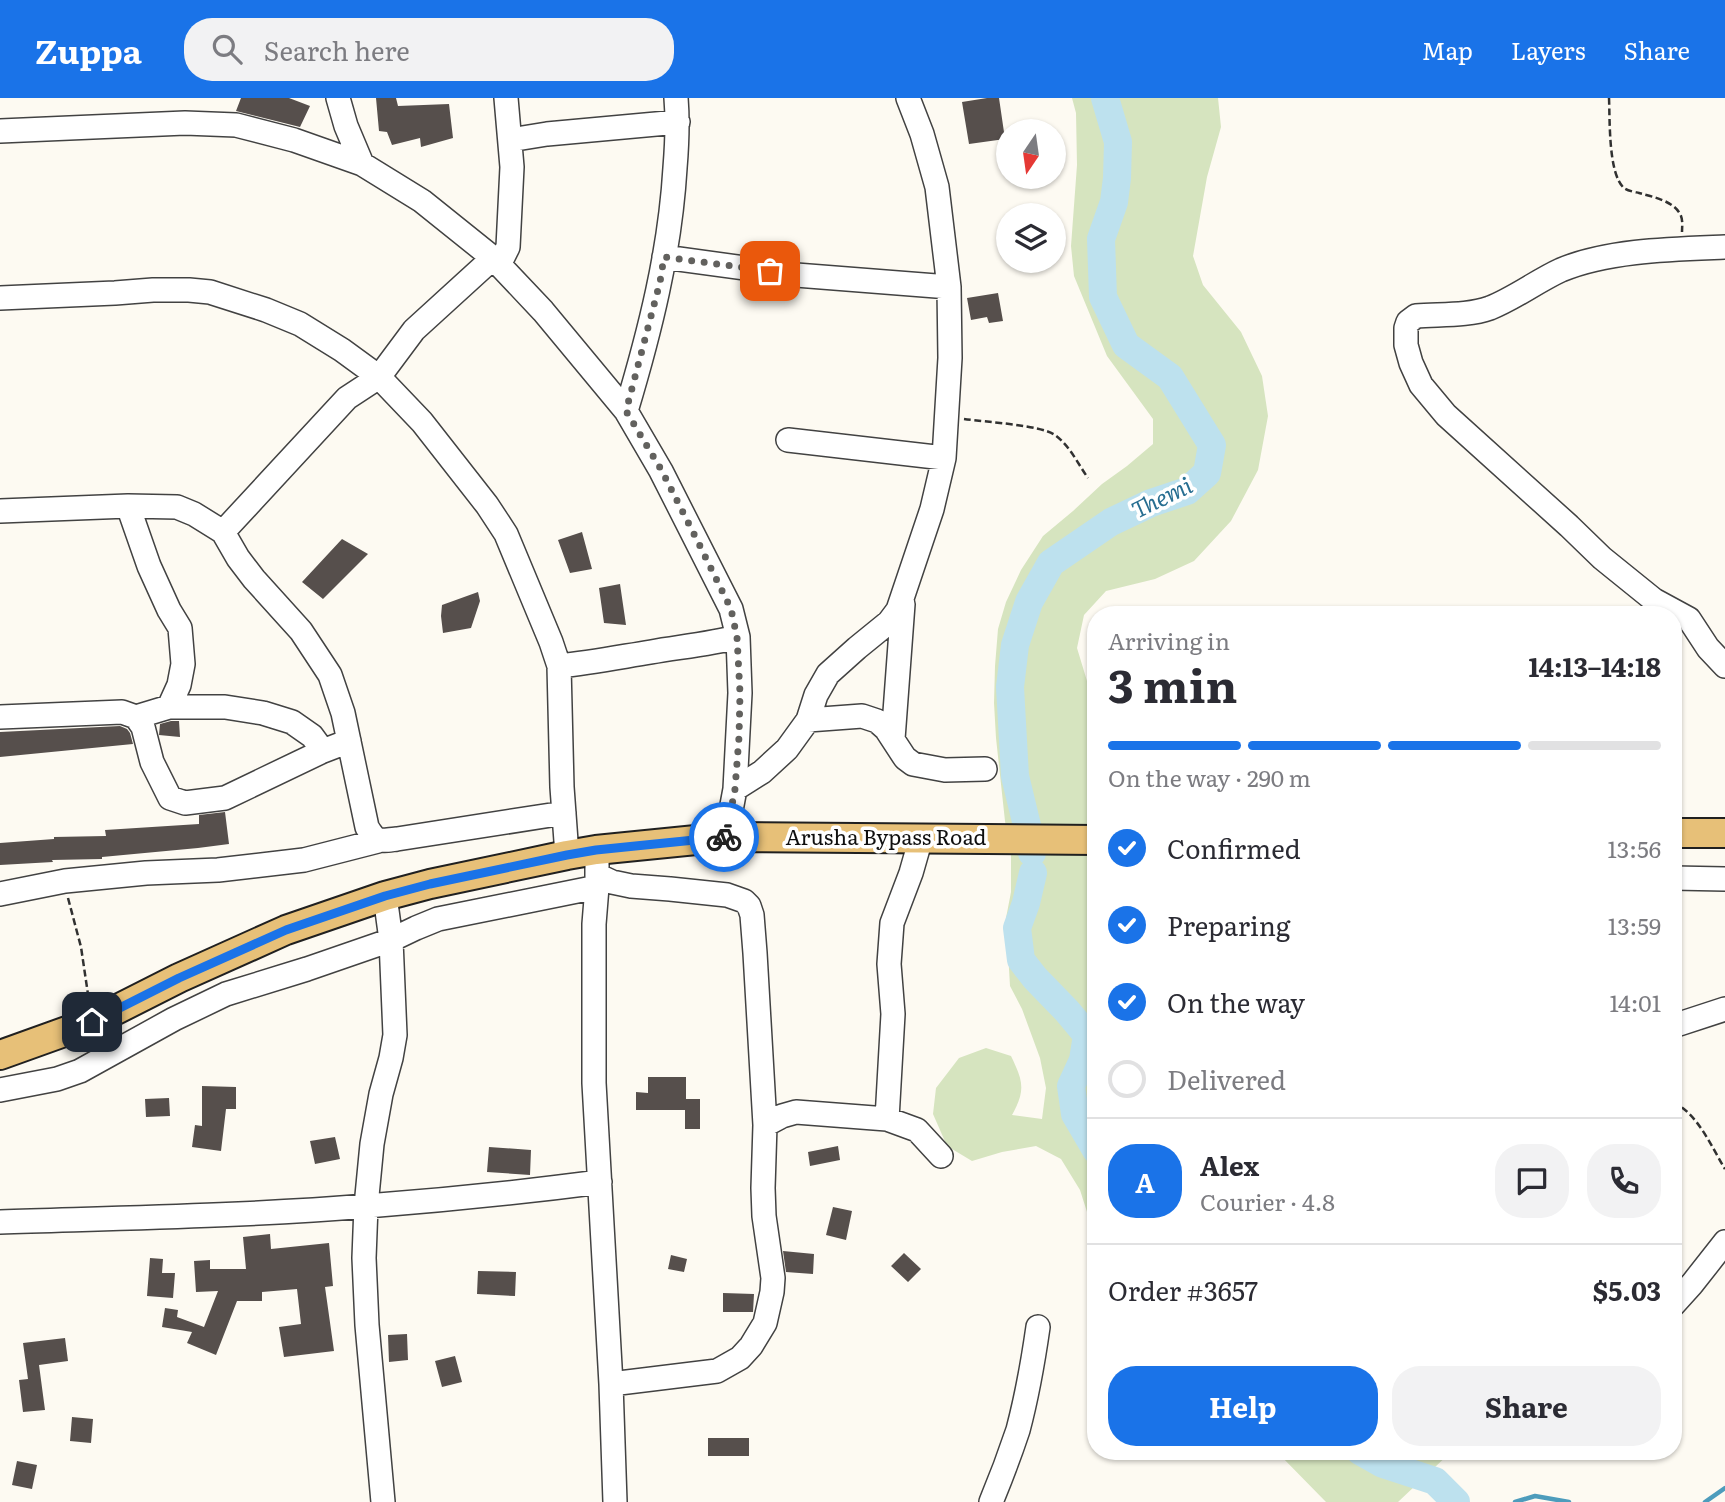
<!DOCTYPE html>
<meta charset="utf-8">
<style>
body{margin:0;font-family:Literata,serif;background:#f2f2f3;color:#2b2b33;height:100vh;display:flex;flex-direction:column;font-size:26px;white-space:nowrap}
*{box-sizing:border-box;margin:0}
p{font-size:23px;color:#7c7c81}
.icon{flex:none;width:38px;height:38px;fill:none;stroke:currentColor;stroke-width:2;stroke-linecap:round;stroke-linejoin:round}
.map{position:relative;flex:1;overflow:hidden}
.details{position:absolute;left:1087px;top:508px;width:595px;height:854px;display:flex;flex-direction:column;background:#fff;border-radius:28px;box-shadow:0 2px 5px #0004}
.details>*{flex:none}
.needle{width:46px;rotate:193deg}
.tools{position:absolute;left:996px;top:21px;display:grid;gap:14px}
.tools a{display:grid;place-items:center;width:70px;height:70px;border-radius:50%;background:#fff;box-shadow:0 2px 5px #0004;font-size:35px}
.pin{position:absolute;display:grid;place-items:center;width:60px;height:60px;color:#fff;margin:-30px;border-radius:14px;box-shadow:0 4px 10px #0006}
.courier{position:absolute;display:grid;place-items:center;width:70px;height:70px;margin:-35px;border:5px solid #1a73e8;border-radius:50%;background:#fff;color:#222;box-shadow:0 2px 9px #0007}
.head em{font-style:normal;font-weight:700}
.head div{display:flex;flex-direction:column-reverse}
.head{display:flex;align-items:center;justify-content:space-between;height:119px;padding:0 21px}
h1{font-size:46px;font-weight:700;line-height:52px}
.bar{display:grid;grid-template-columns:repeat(4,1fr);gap:10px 7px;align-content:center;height:84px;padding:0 21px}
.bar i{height:9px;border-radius:5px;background:#e1e1e2}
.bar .active{background:#1a73e8}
.bar p{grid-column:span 4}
.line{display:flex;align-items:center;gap:18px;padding:0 21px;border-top:2px solid #e1e1e2}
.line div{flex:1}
.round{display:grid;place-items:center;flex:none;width:74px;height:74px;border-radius:28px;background:#f2f2f3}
ol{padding:0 21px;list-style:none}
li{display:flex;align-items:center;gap:21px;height:77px}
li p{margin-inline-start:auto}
li .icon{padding:7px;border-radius:50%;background:#1a73e8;color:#fff;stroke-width:4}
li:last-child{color:#7c7c81}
li i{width:38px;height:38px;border:4px solid #e1e1e2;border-radius:50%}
.primary-button{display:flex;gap:14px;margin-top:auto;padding:14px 21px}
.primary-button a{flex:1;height:80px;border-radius:28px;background:#1a73e8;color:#fff;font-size:28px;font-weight:700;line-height:80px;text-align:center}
.primary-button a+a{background:#f2f2f3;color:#2b2b33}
header{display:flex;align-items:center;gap:42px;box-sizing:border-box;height:98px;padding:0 35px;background:#1a73e8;color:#fff}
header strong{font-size:33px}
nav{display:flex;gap:38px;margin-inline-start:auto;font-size:24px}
.search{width:490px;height:63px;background:#f2f2f3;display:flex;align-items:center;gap:18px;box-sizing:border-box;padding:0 24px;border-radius:28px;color:#7c7c81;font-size:26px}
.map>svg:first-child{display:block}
.green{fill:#d6e4bf}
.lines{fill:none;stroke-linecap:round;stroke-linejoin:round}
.stream{stroke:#4d9cbc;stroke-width:4.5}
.river{stroke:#bde1ee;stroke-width:28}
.building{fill:#564f4c}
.minor-casing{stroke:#424242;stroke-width:26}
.major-casing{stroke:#202020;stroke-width:32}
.path{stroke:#313131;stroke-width:2.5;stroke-dasharray:7 3.5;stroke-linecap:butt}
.minor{stroke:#fff;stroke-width:23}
.major{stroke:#e7c078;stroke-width:28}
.done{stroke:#62615e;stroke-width:7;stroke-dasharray:0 12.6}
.route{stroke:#1a73e8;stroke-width:9}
.labels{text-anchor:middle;stroke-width:7;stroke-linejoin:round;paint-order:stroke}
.street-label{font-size:21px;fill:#0f0f0f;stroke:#fff}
.water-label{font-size:23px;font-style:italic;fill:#276e91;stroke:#fff}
</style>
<header>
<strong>Zuppa</strong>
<div class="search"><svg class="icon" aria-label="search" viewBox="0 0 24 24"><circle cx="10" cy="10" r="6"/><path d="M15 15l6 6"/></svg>Search here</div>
<nav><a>Map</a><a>Layers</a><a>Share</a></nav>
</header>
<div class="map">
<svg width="1725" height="1404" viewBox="0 0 1725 1404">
<rect width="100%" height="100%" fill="#fdfaf2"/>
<path class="green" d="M1072 0H1218L1221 29 1207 79 1193 158 1203 187 1241 234 1262 278 1268 318 1258 372 1231 423 1194 463 1155 481 1106 493 1084 517 1077 550 1087 583 1096 593 1095 1139 1080 1092 1061 1061 1036 1048 1002 1054 972 1063 947 1048 933 1016 936 990 959 960 986 950 1011 958C1023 983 1026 992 1012 1017L1042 1021 1046 990 1040 960 1022 911 1010 888 1006 820 1011 794V758L1005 723 996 640 994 605 995 568 998 531 1006 504 1021 472 1043 438 1073 413 1102 386 1127 368 1153 346V321L1107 258 1074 178 1071 148 1077 67 1076 15Z
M1276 1353H1452L1398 1404H1326Z"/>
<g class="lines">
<path class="stream" d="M1515 1404 1535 1398 1569 1404
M1705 1404 1725 1390"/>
<path class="river" d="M1032 755 1030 740 1015 678 1010 589 1015 547 1029 504 1051 465 1111 424 1151 405 1187 393 1207 375 1212 347 1170 279 1126 247 1103 199 1101 141 1114 104 1117 80 1118 44 1105 0
M1033 775 1026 805 1017 830 1021 862 1035 880 1067 913 1087 937 1083 962 1071 988 1075 1016 1096 1052
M1360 1353 1383 1366 1435 1383 1456 1404"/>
</g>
<path class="building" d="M241 0H289L310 8 300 29 236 13Z
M376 0H396L398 8 449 6 453 40 421 49 420 40 392 47 387 34 379 33Z
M987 0H999L1005 41 969 46 962 4Z
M998 195 1003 223 989 225 987 219 971 222 967 200Z
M582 434 592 471 570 475 558 442Z
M342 441 368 456 323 501 302 484Z
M620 486 626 527 604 525 599 490Z
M478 494 480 503 471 530 443 535 441 518 442 507Z
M171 623H179L180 639 159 637 160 626Z
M120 628 127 631 130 635 133 646 0 659V634Z
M225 714 229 746 198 750 102 759V761L52 762 53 764 0 767V745L54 741V739L106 738 105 732 199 726V717Z
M648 979H686V1001H700V1031H685V1012H636V994L648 995Z
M202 988 236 989V1011H226L221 1053 192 1049 195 1027 202 1028Z
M169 1000 170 1018 146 1019 145 1001Z
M335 1039 340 1061 315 1066 310 1043Z
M838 1048 840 1062 810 1068 808 1054Z
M489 1049 531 1052 530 1077 487 1074Z
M833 1109 852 1113 846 1142 826 1137Z
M270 1136 271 1151 329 1145 333 1188 325 1189 334 1253 284 1259 279 1229 301 1226 297 1191 262 1194V1203H237L216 1257 187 1245 192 1234 162 1229 165 1210 178 1212 177 1219 204 1229 218 1193 196 1194 194 1163 210 1162V1171H246L243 1139Z
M783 1153 814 1156 813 1176 786 1174Z
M904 1155 921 1171 908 1184 891 1168Z
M671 1157 687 1161 684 1174 668 1171Z
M150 1160 163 1161 162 1175H175L173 1200 147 1198Z
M478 1173 516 1174 515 1198 477 1196Z
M723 1195 754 1196 753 1214H723Z
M407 1236 408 1262 389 1264 388 1237Z
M65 1240 68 1263 39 1267 45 1312 23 1314 19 1282 28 1281 23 1245Z
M455 1258 462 1284 442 1289 435 1263Z
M72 1319 93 1321 91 1345 70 1343Z
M708 1340H749V1358H708Z
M17 1363 37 1367 32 1391 12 1387Z"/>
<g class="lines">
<defs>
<path id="minor" d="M338 0 346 28 362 66
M0 33 185 25 236 27 294 42 362 66 422 103 493 160 543 213 626 313 661 373 731 511 738 539 740 595 735 691 726 739
M510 42 547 36 678 24
M1725 149C1675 151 1608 152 1561 172 1537 183 1515 200 1490 210 1468 218 1439 216 1416 218L1408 224 1406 230V247L1411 265 1421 287 1446 317 1569 428 1602 460 1654 502 1689 521 1708 550 1725 568
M664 159 796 177 949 189
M0 200 115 195 153 192H189L210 194 266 212 300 226 342 252 379 279 422 324 487 407 506 436 551 544 559 568 562 689 567 757
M626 313C650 233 670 154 675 70 677 46 678 24 676 0
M788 342 944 360
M128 408 149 468 169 512 180 530 183 566 179 587 169 609
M0 413 128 408 177 409 194 416 223 434 238 460 254 481 301 533 330 577 343 615 367 729C376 745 380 743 397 741L564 715
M223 434 347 300 379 279 414 232 493 160 503 159 508 149 512 69 506 0
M559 568C590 565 620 559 651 554 680 549 709 546 738 539
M0 619 122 614 136 619 143 629 152 664 170 700 185 705 225 700 323 653 349 643
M136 619 169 609H225L263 615 292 624 312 638 323 653
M808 622 862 618 877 623 886 631 905 660 913 666 945 672 985 671
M893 641 903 506
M735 691 762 674 787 651 808 622 816 597 828 576 857 550 889 524 898 512 932 411 944 360 950 260 949 189 937 89 922 36 908 0
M597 762V789L594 826V985L611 1286 615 1404
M597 777 612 784 631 788 670 791 727 797 744 803 749 808 752 817 755 855 765 1027 763 1090 764 1118 773 1180 772 1194 765 1225 751 1248 740 1260 717 1273 611 1286
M1673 780 1725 781
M0 796 65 783 146 775 218 772 304 762 378 743
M1673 928 1725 911
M0 992 57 981 80 973 174 921 226 896 307 871 391 842 416 830 438 821 597 789
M887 1021 893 916 889 866 892 825 911 775 921 740
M765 1027 782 1018 796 1014 887 1021 917 1032 941 1058
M0 1124C122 1120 245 1118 367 1108 445 1102 523 1094 600 1084
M1673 1207 1692 1186 1725 1144
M383 1404 367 1227 364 1160 366 1108 372 1046 381 996 391 960 395 937 391 842 385 798
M991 1404C1001 1380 1010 1356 1018 1332 1027 1298 1033 1264 1038 1229"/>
<path id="major" d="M1673 735H1725
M0 957 92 924 179 880 286 832 385 798 430 786 567 757 596 752 726 739 1096 742"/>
</defs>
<use href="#minor" class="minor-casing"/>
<use href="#major" class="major-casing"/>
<path class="path" d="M1609 0C1610 21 1608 76 1624 90 1628 93 1635 94 1639 95 1653 99 1675 103 1681 118 1683 123 1682 129 1682 134
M964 321C985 324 1041 327 1055 337 1070 348 1078 366 1088 380
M68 800 81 849 89 903
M1673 1004C1698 1016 1711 1048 1725 1071"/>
<use href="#minor" class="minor"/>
<use href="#major" class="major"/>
</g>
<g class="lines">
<path class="done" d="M724 739H726L735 691 739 639 740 595 737 539 731 511 700 448 662 373 626 313 660 184 664 159 770 173"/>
<path class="route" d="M92 924 179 880 286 832 385 798 430 786 567 757 596 752 724 739"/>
</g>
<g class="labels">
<g class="street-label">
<text x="886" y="747">Arusha Bypass Road</text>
</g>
<g class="water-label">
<text transform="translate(1162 400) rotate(-26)" y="8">Themi</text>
</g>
</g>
</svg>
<div class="tools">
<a><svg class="needle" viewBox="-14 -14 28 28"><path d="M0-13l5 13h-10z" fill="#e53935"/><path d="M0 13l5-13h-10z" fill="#7c7c81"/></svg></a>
<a><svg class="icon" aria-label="layers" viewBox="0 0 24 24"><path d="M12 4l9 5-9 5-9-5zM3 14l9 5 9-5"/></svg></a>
</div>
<div class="pin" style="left:770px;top:173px;background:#ea580c"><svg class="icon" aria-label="bag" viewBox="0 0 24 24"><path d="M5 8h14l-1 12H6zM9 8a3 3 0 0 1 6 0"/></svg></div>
<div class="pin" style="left:92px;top:924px;background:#1f2937"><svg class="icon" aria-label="home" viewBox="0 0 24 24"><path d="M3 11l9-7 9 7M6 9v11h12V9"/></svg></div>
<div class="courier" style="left:724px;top:739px"><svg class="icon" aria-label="bike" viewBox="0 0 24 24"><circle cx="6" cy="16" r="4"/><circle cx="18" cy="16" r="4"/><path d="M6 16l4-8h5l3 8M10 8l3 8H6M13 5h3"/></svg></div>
<section class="details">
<div class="head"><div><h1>3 min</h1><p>Arriving in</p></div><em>14:13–14:18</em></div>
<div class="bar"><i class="active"></i><i class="active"></i><i class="active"></i><i></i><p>On the way · 290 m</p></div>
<ol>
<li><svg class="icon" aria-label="check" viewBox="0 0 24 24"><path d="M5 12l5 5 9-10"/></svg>Confirmed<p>13:56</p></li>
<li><svg class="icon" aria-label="check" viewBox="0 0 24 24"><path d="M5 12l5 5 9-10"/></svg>Preparing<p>13:59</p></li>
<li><svg class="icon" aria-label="check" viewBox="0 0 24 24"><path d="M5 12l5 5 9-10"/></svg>On the way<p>14:01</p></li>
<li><i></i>Delivered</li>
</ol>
<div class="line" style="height:126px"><b class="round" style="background:#1a73e8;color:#fff">A</b><div><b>Alex</b><p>Courier · 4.8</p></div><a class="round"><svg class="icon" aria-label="chat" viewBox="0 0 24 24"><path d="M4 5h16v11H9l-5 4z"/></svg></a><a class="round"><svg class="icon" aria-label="phone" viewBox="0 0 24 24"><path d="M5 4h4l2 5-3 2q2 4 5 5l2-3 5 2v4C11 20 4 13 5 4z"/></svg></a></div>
<div class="line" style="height:91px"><div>Order #3657</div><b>$5.03</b></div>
<div class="primary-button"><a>Help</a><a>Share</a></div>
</section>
</div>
